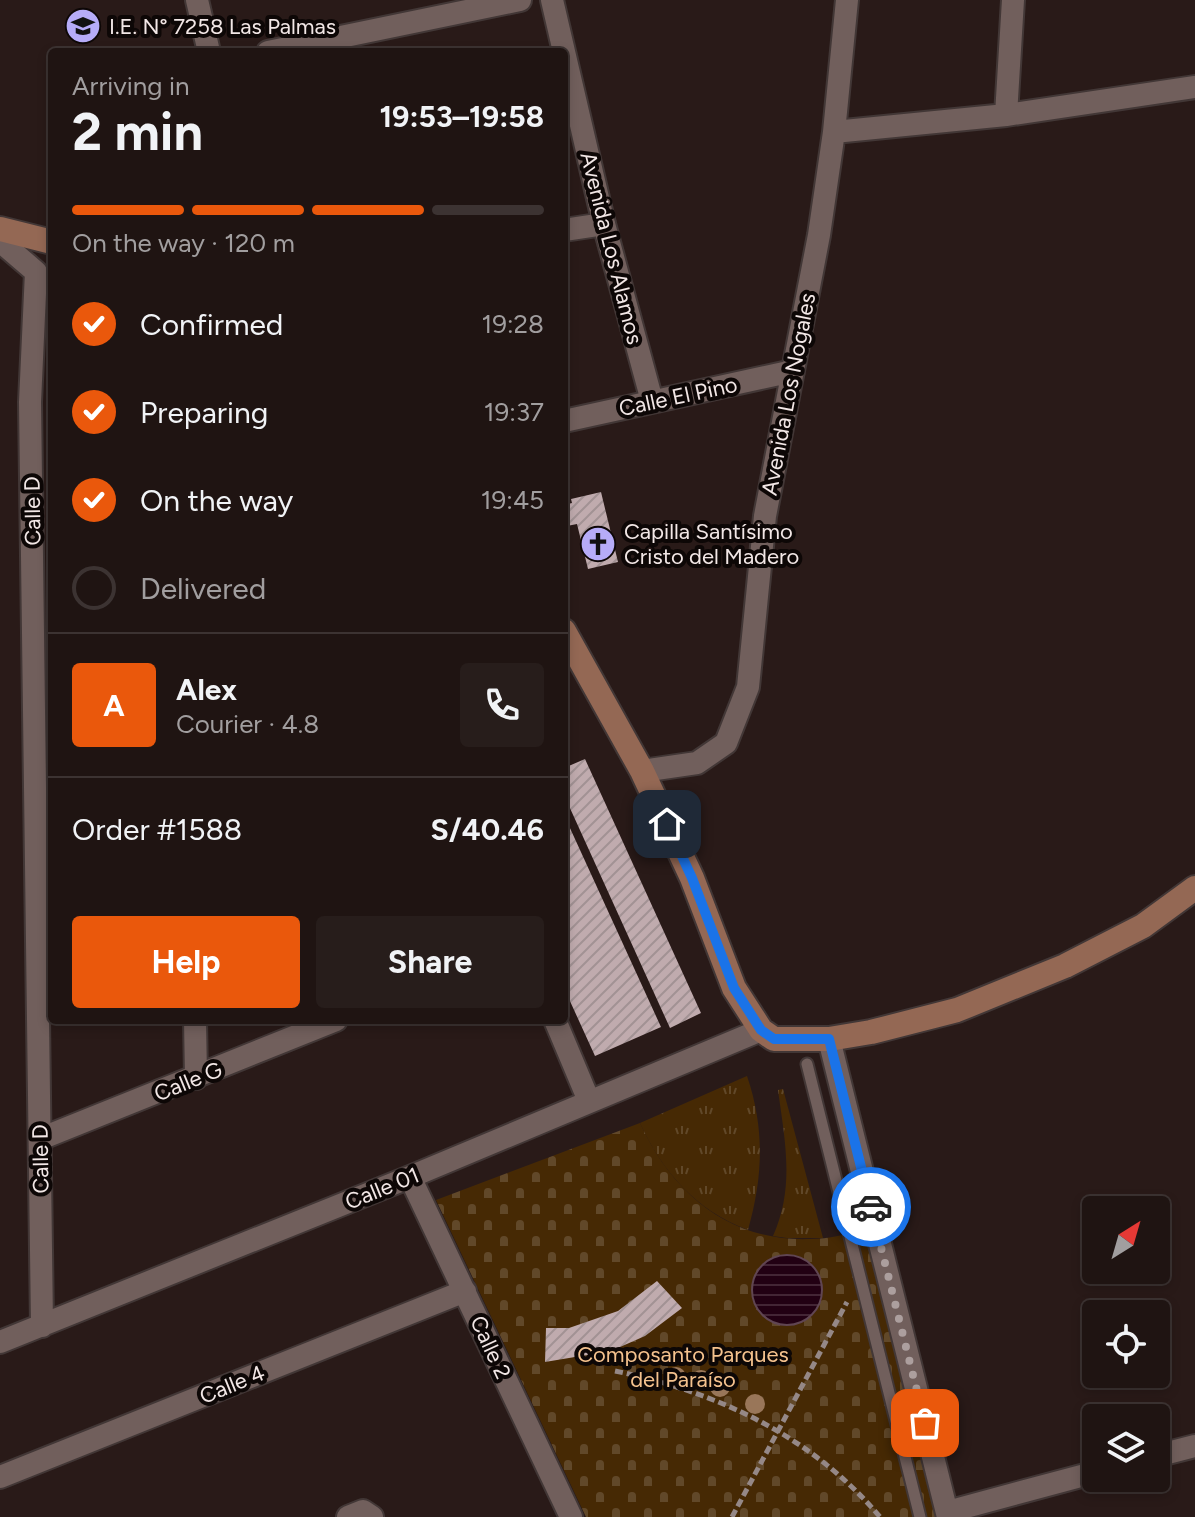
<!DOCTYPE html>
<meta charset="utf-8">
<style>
body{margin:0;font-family:Figtree,sans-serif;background:#271d1b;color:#f1f3f6;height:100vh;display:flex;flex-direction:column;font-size:30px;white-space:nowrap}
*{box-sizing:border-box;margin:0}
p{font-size:26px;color:#a19e9f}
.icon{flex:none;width:44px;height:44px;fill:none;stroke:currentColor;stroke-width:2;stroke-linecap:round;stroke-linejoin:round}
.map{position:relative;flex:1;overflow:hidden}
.side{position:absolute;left:48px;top:48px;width:520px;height:976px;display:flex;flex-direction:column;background:#1f1412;border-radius:8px;box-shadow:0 4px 12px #0003,0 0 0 2px #3c3332}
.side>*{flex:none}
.needle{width:52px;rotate:37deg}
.controls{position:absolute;left:1082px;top:1196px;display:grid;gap:16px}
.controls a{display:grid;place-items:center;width:88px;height:88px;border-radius:8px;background:#1f1412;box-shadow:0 4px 12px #0003,0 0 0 2px #3c3332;font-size:40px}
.pin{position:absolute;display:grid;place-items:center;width:68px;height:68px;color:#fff;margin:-34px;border-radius:16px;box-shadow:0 4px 12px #0006}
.courier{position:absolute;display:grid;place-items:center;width:80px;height:80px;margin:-40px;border:6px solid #1a73e8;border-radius:50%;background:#fff;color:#222;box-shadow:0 2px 10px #0007}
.overview em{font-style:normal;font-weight:700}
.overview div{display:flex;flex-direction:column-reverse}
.overview{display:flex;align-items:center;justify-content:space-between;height:136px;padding:0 24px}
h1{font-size:52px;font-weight:700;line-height:60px}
.bar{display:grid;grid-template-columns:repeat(4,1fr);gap:12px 8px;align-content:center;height:96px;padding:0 24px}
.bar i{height:10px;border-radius:6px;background:#3c3332}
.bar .selected{background:#ea580c}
.bar p{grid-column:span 4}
.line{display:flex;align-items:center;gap:20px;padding:0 24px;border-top:2px solid #3c3332}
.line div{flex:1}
.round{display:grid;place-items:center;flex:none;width:84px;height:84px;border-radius:8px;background:#271d1b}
ol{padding:0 24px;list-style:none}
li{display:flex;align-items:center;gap:24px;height:88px}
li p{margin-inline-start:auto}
li .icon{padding:8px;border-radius:50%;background:#ea580c;color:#fff;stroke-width:4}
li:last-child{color:#a19e9f}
li i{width:44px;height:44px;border:4px solid #3c3332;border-radius:50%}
.action{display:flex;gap:16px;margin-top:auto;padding:16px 24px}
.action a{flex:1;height:92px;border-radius:8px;background:#ea580c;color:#fff;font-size:32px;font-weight:700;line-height:92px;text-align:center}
.action a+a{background:#271d1b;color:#f1f3f6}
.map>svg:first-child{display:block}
.grass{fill:url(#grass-tufts)}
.cemetery{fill:url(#cemetery-stones)}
.water{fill:url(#water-rules);stroke:#604552;stroke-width:2}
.building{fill:url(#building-hatch)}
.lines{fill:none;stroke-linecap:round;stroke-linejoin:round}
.lane-casing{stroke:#423736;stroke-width:15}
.street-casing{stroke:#423736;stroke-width:26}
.secondary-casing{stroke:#423736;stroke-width:28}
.path{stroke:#958887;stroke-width:5;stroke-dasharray:8 4;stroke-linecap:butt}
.lane{stroke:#715f5c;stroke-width:11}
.street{stroke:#715f5c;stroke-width:22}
.secondary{stroke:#946854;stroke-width:24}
.tree{fill:#997659}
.done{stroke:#ac9f9e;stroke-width:8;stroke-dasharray:0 14.4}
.route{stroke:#1a73e8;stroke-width:10}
.labels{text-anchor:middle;stroke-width:8;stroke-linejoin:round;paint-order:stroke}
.poi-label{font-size:22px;fill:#f2e7e6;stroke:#0d0706;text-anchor:start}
.street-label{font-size:22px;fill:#f2e7e6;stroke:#0d0706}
.park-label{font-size:22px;fill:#f5c28e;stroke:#0d0706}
</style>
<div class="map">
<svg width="1195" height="1517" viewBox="0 0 1195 1517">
<defs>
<pattern id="grass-tufts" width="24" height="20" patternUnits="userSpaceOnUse" patternTransform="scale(2)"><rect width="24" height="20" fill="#462904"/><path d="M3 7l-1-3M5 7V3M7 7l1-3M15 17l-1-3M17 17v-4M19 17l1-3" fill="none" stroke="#614829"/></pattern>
<pattern id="cemetery-stones" width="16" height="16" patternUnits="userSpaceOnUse" patternTransform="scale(2)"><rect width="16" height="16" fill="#462904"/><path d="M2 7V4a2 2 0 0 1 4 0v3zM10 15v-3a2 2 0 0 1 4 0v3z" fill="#614829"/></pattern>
<pattern id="water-rules" width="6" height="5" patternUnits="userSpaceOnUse" patternTransform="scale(2)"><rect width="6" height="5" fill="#220013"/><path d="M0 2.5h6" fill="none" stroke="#432535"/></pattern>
<pattern id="building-hatch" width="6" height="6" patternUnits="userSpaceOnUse" patternTransform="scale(2)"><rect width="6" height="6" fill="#c0abae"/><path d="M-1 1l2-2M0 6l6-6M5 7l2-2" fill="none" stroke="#a29294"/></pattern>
</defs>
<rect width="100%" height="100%" fill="#291a18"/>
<path class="grass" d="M747 1076C765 1129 763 1177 748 1230 696 1210 663 1173 640 1123Z
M783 1089 823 1238H787L773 1236C795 1187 785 1141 778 1090Z"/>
<path class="cemetery" d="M640 1123C672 1193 729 1242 810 1239 829 1239 847 1234 865 1230L939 1517H586L436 1200Z"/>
<path class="water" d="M752 1290a35 35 0 1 1 70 0a35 35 0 1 1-70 0Z"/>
<path class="building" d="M601 492 618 562 588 569 577 524 567 526 564 505 572 503 571 499Z
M585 759 701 1013 670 1028 564 795V768Z
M564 815 661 1027 595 1056 564 988Z
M657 1281 682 1308 645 1336 611 1351 545 1362 546 1328H569L618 1311Z"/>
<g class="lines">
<defs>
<path id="lane" d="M807 1064 920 1517"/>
<path id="street" d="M197 0 209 52
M552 0 604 224 652 401
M268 52 520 0
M1006 115 1013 0
M834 132 1006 115 1195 87
M564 230 604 224
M0 241 36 272 30 402 42 1326
M564 421 793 371
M642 771 697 763 726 743 748 687 765 516 819 235 834 132 847 0
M195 1020 196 1078
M555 1020 589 1101
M829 1039 948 1517
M40 1139 336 1020
M410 1177 571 1517
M0 1342 410 1177 761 1030
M1156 1456 1195 1446
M0 1477 465 1291
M947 1512 1096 1472
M348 1517 363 1511 372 1517"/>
<path id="secondary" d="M0 229 52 242
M564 631 642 771 692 878 734 988 761 1030 774 1039H829L871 1032 957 1010 1065 966 1143 926 1195 888"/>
</defs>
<use href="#lane" class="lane-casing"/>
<use href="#street" class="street-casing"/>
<use href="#secondary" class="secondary-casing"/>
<path class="path" d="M615 1371C717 1392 812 1436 880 1517
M732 1517 847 1302"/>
<use href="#lane" class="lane"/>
<use href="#street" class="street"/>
<use href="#secondary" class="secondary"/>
</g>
<g class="tree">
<circle cx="676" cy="1377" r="10"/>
<circle cx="701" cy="1380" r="10"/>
<circle cx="720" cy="1387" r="10"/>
<circle cx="755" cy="1404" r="10"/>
</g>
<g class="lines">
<path class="done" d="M871 1207 925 1423"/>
<path class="route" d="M667 824 692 878 734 988 761 1030 774 1039H829L871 1207"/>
</g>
<defs>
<symbol id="school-disc" viewBox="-11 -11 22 22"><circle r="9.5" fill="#b6acf8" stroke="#0d0706"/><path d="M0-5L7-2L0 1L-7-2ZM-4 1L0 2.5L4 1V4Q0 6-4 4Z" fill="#111"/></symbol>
<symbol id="church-disc" viewBox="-11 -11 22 22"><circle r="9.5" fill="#b6acf8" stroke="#0d0706"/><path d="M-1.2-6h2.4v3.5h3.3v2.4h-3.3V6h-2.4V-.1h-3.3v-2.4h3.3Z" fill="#111"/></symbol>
</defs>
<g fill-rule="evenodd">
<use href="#school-disc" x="63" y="6" width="40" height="40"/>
<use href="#church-disc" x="578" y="524" width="40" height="40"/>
</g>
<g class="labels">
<g class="poi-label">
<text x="109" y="34">I.E. N° 7258 Las Palmas</text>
<text x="624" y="539">Capilla Santísimo<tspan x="624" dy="25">Cristo del Madero</tspan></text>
</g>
<g class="street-label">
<text transform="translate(612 248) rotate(76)" y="8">Avenida Los Alamos</text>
<text transform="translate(788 394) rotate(-79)" y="8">Avenida Los Nogales</text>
<text transform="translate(678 396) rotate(-12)" y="8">Calle El Pino</text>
<text transform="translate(32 511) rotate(-91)" y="8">Calle D</text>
<text transform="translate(188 1081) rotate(-22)" y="8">Calle G</text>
<text transform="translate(40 1159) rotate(-91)" y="8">Calle D</text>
<text transform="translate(382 1188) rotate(-22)" y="8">Calle 01</text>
<text transform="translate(491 1347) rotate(65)" y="8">Calle 2</text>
<text transform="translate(232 1384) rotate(-22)" y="8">Calle 4</text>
</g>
<g class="park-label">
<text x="683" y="1362">Composanto Parques<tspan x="683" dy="25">del Paraíso</tspan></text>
</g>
</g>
</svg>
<div class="controls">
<a><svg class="needle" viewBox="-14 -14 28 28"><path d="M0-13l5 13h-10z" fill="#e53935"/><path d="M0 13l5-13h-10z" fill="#a19e9f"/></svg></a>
<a><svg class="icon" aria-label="locate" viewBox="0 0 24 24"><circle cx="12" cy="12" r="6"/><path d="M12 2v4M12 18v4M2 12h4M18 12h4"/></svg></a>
<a><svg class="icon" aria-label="layers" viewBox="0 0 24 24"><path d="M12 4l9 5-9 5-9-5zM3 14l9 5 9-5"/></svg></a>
</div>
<div class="pin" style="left:925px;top:1423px;background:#ea580c"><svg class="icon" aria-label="bag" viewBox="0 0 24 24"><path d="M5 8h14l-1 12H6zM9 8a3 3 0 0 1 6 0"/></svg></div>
<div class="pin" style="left:667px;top:824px;background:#1f2937"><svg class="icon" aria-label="home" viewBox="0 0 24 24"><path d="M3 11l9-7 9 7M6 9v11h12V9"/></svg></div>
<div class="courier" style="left:871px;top:1207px"><svg class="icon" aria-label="car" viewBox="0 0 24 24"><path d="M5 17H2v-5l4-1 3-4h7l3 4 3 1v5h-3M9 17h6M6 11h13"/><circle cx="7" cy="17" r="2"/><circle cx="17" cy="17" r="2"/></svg></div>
<section class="side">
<div class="overview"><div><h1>2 min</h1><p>Arriving in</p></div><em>19:53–19:58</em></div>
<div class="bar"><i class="selected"></i><i class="selected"></i><i class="selected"></i><i></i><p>On the way · 120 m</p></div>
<ol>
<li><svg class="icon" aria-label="check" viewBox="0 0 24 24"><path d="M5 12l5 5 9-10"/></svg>Confirmed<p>19:28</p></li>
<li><svg class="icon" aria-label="check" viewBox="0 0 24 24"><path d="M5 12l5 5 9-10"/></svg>Preparing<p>19:37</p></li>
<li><svg class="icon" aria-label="check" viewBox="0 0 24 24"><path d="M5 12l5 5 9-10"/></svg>On the way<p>19:45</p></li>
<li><i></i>Delivered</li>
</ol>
<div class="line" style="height:144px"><b class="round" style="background:#ea580c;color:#fff">A</b><div><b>Alex</b><p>Courier · 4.8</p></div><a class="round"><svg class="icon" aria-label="phone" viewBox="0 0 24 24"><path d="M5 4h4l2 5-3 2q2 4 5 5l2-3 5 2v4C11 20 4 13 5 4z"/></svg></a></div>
<div class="line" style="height:104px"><div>Order #1588</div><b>S/40.46</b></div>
<div class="action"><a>Help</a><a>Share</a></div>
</section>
</div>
